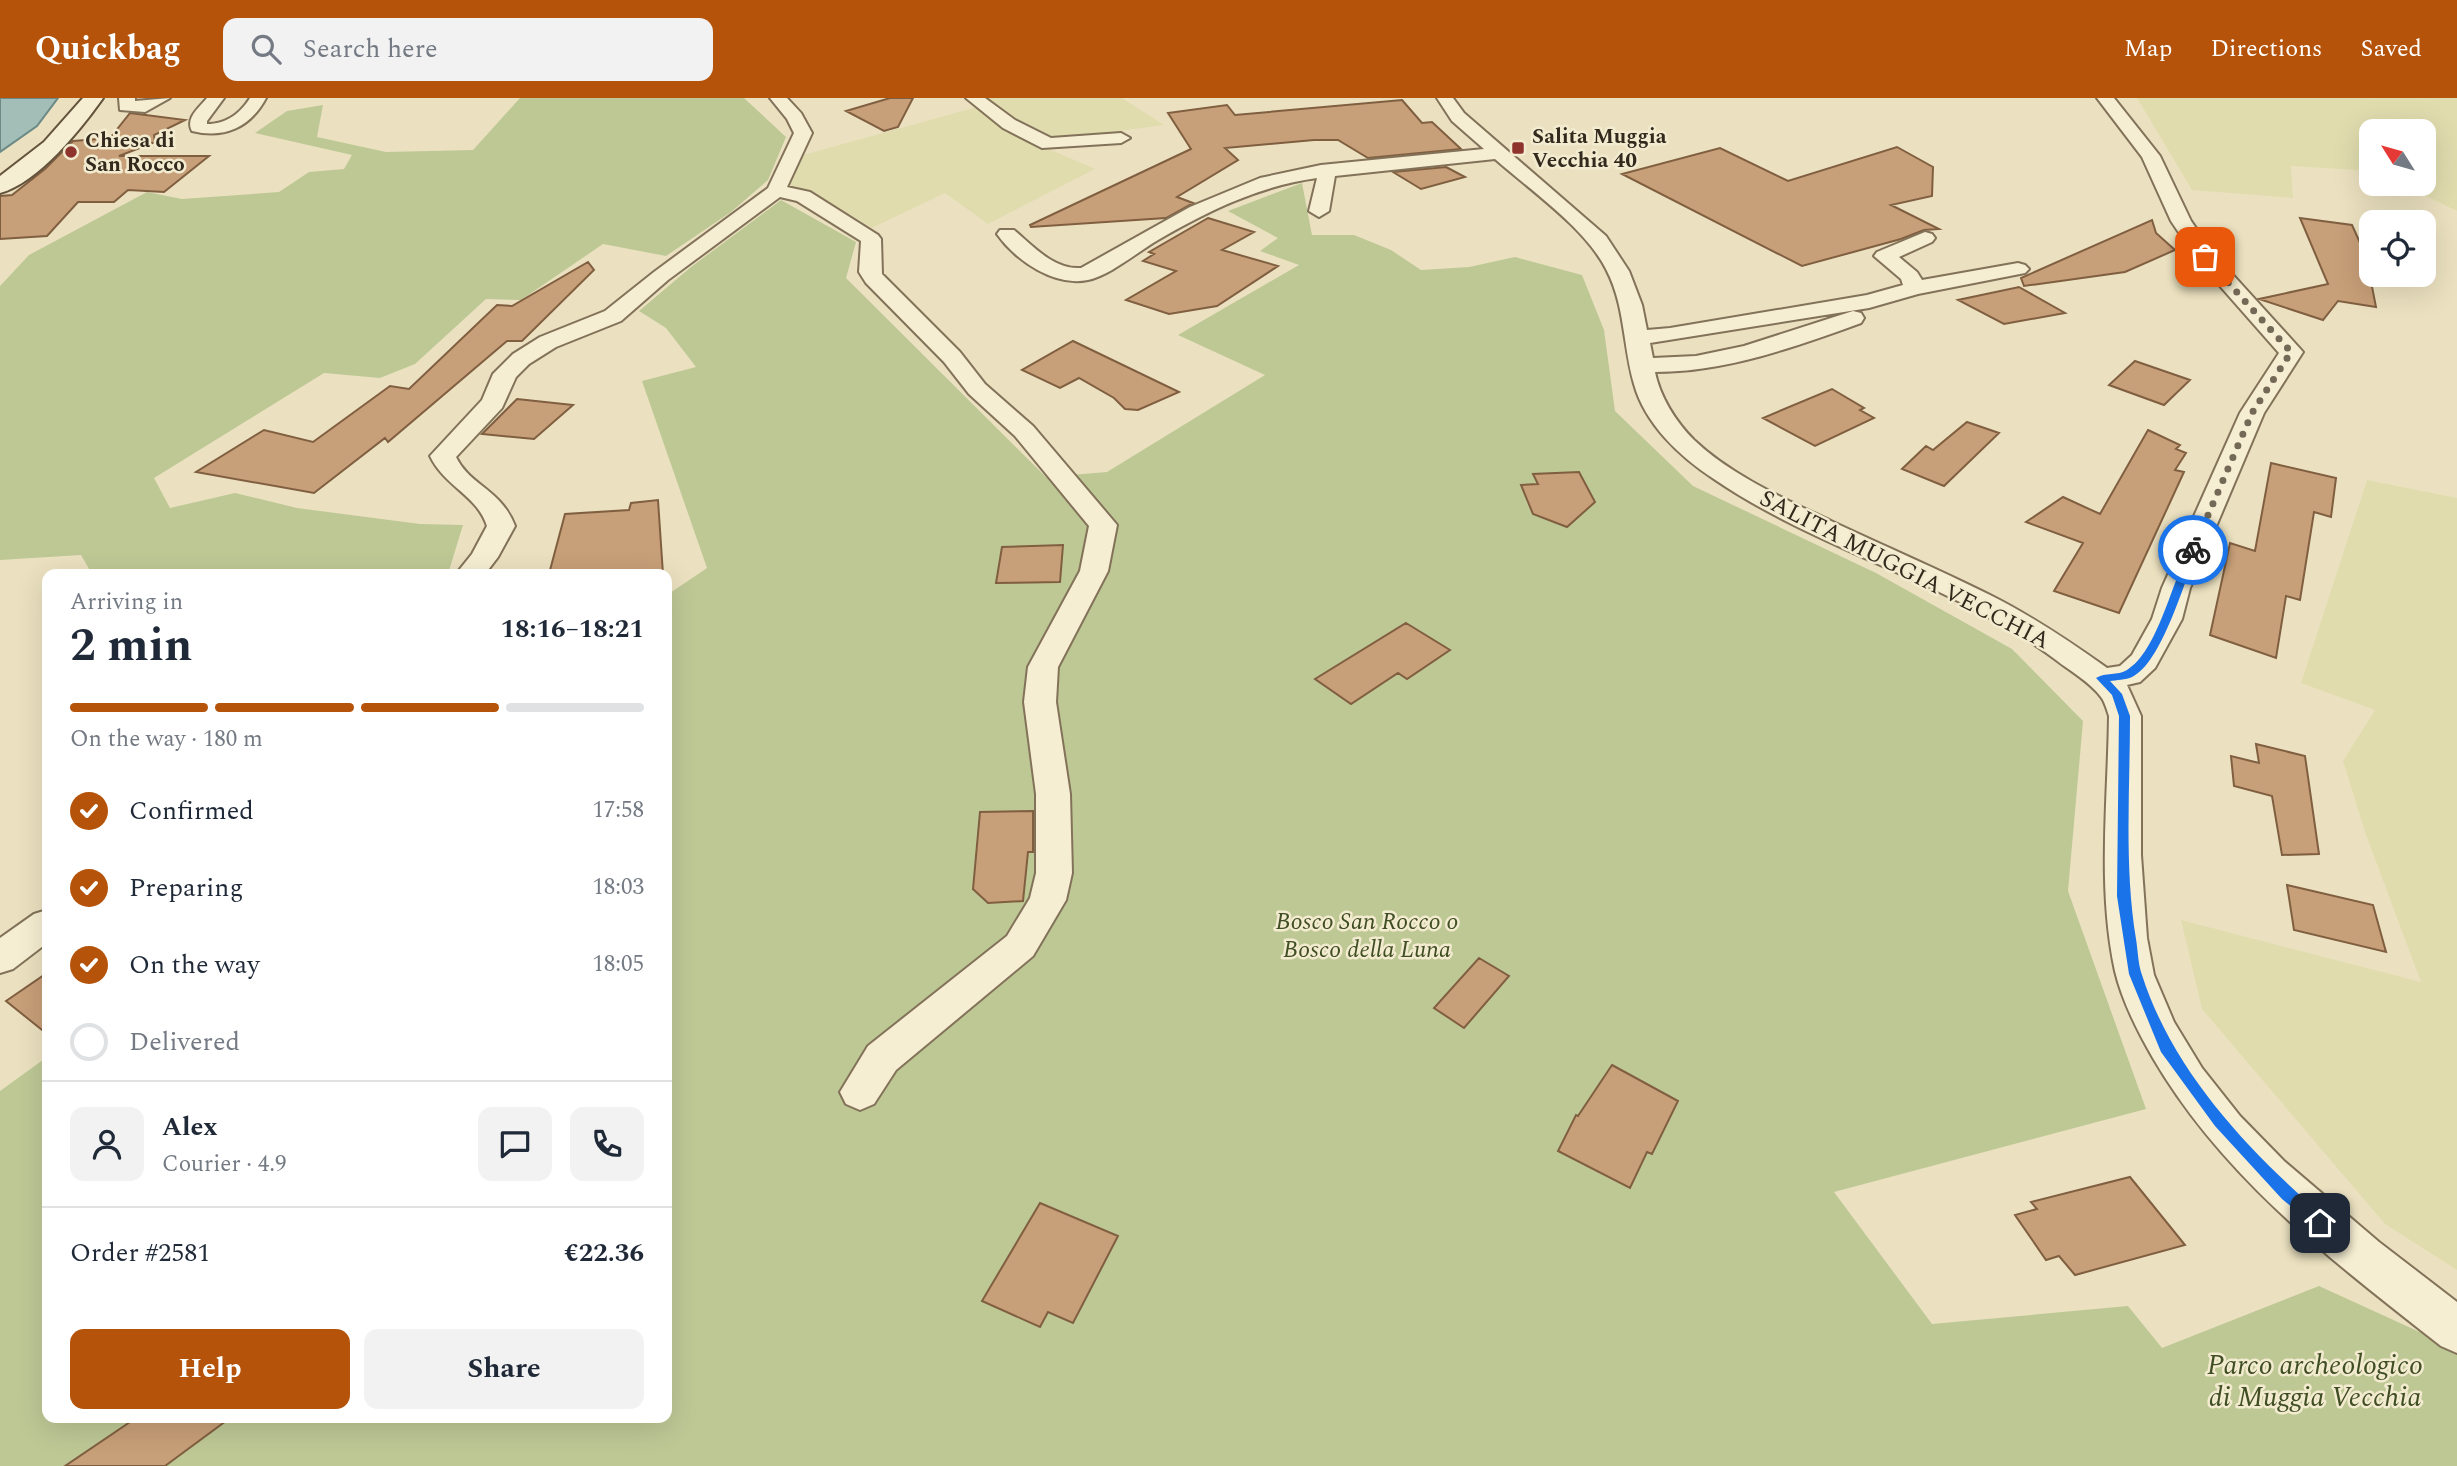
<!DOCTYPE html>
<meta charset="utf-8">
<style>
body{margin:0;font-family:Spectral,serif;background:#f2f2f3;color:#1f2937;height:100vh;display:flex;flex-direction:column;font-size:26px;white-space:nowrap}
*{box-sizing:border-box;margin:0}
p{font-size:23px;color:#747a83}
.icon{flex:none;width:38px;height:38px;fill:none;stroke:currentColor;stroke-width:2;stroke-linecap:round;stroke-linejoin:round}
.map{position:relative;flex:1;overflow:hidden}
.sheet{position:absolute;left:42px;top:471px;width:630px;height:854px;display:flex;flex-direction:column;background:#fff;border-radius:14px;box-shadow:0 7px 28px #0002}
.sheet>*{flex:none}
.needle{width:46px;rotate:307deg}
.controls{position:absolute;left:2359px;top:21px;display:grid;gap:14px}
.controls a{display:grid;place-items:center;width:77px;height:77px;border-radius:14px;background:#fff;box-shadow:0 7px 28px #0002;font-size:35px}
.pin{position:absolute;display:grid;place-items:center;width:60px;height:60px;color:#fff;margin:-30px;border-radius:14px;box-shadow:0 4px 10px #0006}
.courier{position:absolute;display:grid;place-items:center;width:70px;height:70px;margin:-35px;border:5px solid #1a73e8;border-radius:50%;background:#fff;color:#222;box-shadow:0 2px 9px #0007}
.overview em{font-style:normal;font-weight:700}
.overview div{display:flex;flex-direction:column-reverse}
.overview{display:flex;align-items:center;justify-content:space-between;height:119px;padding:0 28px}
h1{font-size:46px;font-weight:700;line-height:52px}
.bar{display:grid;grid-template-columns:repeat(4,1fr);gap:10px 7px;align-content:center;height:84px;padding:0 28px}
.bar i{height:9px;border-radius:5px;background:#e0e1e3}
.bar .selected{background:#b45309}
.bar p{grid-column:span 4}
.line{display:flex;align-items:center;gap:18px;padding:0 28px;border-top:2px solid #e0e1e3}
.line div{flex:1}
.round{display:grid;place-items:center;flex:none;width:74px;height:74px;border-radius:14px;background:#f2f2f3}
ol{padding:0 28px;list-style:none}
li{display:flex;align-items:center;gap:21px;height:77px}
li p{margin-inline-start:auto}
li .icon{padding:7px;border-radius:50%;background:#b45309;color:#fff;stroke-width:4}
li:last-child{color:#747a83}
li i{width:38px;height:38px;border:4px solid #e0e1e3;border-radius:50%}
.cta{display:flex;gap:14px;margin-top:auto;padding:14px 28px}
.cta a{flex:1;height:80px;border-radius:14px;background:#b45309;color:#fff;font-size:28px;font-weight:700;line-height:80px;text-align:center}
.cta a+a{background:#f2f2f3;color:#1f2937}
header{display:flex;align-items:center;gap:42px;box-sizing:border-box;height:98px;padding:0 35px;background:#b45309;color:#fff}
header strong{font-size:33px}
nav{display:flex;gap:38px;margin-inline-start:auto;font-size:24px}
.search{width:490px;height:63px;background:#f2f2f3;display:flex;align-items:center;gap:18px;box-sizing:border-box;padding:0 24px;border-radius:14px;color:#747a83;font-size:26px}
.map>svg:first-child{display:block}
.farmland{fill:#e0dcae}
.green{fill:#bec895}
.water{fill:#a3bdb7;stroke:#6b8a85;stroke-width:2}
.building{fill:#c79f78;stroke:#805f41;stroke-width:2}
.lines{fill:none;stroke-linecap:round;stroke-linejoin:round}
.minor-casing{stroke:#827259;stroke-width:4}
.secondary-casing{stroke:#64533c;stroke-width:4}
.minor{fill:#f6eed2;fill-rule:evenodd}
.secondary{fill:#f6eed2;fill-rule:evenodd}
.route{fill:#1a73e8}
.done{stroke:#736956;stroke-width:7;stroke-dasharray:0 12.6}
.poi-dot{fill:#8e342d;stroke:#f3ebcf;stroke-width:2.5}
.labels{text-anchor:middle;stroke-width:5;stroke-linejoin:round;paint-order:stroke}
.far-poi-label{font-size:21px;font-weight:bold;fill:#33291d;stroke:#f3ebcf;text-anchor:start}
.street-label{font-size:24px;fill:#33291d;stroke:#f3ebcf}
.park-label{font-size:24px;font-style:italic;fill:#404e24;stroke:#f3ebcf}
.near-park-label{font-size:28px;font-style:italic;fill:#404e24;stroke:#f3ebcf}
</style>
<header>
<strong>Quickbag</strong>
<div class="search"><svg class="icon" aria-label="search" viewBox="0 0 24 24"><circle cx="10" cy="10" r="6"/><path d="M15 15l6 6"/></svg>Search here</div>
<nav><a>Map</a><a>Directions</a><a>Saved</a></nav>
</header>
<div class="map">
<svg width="2457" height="1368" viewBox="0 0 2457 1368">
<rect width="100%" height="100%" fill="#ebe1c0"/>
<path class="farmland" d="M983 0H1122L1164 27 1053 42 1034 34Z
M2137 0H2457V113L2401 86H2424V33H2371V73L2291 68 2293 100 2192 92Z
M977 9 1012 35 1095 71 988 126 945 95 872 130 814 95 790 87 803 57Z
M2367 382 2457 400V1172L2385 1126 2202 911 2181 822 2421 884 2365 734 2343 663 2375 612 2301 585Z"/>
<path class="green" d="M520 0H744L786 39 768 82 731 114 666 158 603 146 521 202 486 201 415 266 380 280 324 275 154 380 170 410 235 395 297 410 420 426 463 427 448 476H92L81 457 0 462V188L29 157 147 94 182 101 279 94 309 74 344 71 352 57 255 35 287 13 323 7 317 39 386 54 473 52Z
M1302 85 1312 137H1354L1391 152 1421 172 1469 169 1515 159 1582 177 1604 232 1615 313 1693 388 1876 475 2012 551 2083 623 2068 793 2146 1011 1834 1094 1932 1226 2128 1208 2162 1250 2319 1188 2457 1251V1368H0V993L47 959V1320H667V497L707 470 642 283 696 269 666 230 639 213 691 169 781 102 856 144 846 180 1046 379 1107 374 1265 277 1178 237 1299 167 1260 153 1278 140 1228 113Z"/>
<path class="water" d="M0 0H58L37 28 0 54Z"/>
<path class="building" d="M890 0H913L898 29 884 33 846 13Z
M1402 2 1422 25 1432 24 1461 51 1368 60 1338 42H1314L1225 50 1238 62 1177 99 1193 105 1166 120 1031 129 1030 127 1191 51 1168 15 1227 7 1235 17Z
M130 15 185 22 154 37 155 44 119 58H209L164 94 128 92 114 104H78L47 138 0 141V98L12 97 45 71 73 43 110 40Z
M1897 49 1933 69 1932 98 1891 107 1939 131 1924 132 1901 141 1802 168 1622 76 1720 50 1788 83Z
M1446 69 1465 79 1421 91 1393 74Z
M1208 120 1254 134 1222 152 1278 168 1217 208 1169 216 1126 202 1176 173 1143 163 1154 156 1149 154Z
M2300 120 2352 127 2366 158 2376 209 2338 203 2323 222 2259 201 2328 186Z
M2152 122 2156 135 2175 152 2125 174 2024 188 2021 180Z
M588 164 594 172 522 243H507L388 344 385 340 314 395 196 374 264 332 313 344 390 288 409 291 497 207 512 208Z
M2019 189 2065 215 2004 226 1958 202Z
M1073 243 1179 294 1138 312 1125 311 1114 300 1079 280 1060 290 1022 272Z
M2135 263 2190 282 2164 307 2109 287Z
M1832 291 1864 310 1860 312 1874 320 1815 348 1763 320Z
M517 301 573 307 534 341 482 336Z
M1967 324 1999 335 1944 388 1902 371 1926 348 1933 352Z
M2148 332 2180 347 2176 351 2186 355 2175 372 2184 374 2119 515 2054 493 2083 445 2026 424 2063 399 2100 416Z
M2271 365 2336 380 2331 419 2314 414 2300 502 2286 498 2276 560 2210 537 2230 445 2255 453Z
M1579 374 1595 404 1567 429 1533 416 1521 387 1538 386 1533 376Z
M658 402 663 476H549L565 416 629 412 631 405Z
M1063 447 1060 484 996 485 1002 449Z
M1406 525 1450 552 1407 581 1398 575 1351 606 1315 581Z
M2256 646 2305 658 2319 756 2282 757 2272 698 2234 688 2231 658 2259 665Z
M1033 713V754H1028L1023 803 988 805 973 791 980 714Z
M2287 787 2373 807 2386 854 2294 832Z
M1479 860 1509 878 1464 930 1434 910Z
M47 875V936L6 903Z
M1612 967 1678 1003 1652 1056 1647 1054 1630 1090 1558 1053 1576 1017 1578 1018Z
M2130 1079 2185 1147 2075 1177 2059 1158 2046 1162 2015 1117 2037 1111 2031 1104Z
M1040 1105 1118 1138 1073 1225 1048 1214 1040 1229 982 1203Z
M136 1320H230L165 1368H65Z"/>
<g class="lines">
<defs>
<path id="minor" d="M119 0H135V3L170 0 145 14 120 12Z
M207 0H224L207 23V26C226 26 240 16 250 0H266C250 30 224 41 192 33 185 20 199 10 207 0Z
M770 0H787L801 15 812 35 787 89 810 94 878 137 881 141 882 176 960 254 985 286 1033 328 1117 427 1108 473 1058 569 1056 604 1070 696 1072 775 1066 802 1033 858 896 972 874 1006 860 1012 846 1006 840 994 868 948 1007 838 1030 800 1036 775V696L1024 604 1028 569 1080 473 1089 428 1015 338 969 296 944 264 866 185 859 174 861 143 797 103 780 99 668 182 621 223 556 249 529 266 516 279 502 310 456 359C470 388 501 391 515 428L498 459 485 476H456L472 456 487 428C477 397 445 389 430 358L482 302 493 276 513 256 540 239 605 213 654 174 768 90 794 35 787 21Z
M966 0H985L1015 22 1051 40 1121 35 1130 40 1121 45 1042 50 1003 30Z
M1437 0H1453L1464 15 1606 138 1629 173 1642 207 1647 232 1670 230 1867 197 1903 187 1901 181 1874 158 1877 154 1925 134 1932 136 1935 140 1932 144 1899 159 1917 174 1922 182 2018 165 2025 167 2029 171 2025 175 1918 196 1869 210 1650 245 1653 260 1696 258 1744 248 1853 213 1861 215 1864 220 1861 225C1795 249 1726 274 1655 274 1660 299 1676 324 1694 342 1732 378 1785 401 1831 423 1884 448 1938 471 1990 497 2032 518 2069 543 2107 570L2120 568 2132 557 2152 521 2162 490 2240 315 2279 255 2198 163 2171 123 2142 59 2097 0H2114L2160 58 2191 123 2213 155 2303 254 2264 315 2190 490 2182 521 2155 570 2140 584 2127 587 2141 618V757L2147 840 2154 877 2174 924 2202 970 2240 1018 2284 1063 2379 1144 2457 1204V1255L2441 1248C2334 1164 2223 1080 2153 960 2138 934 2122 903 2115 873 2097 790 2108 702 2109 618 2107 612 2105 604 2101 599 2090 584 2070 573 2056 562 1952 484 1821 454 1714 381 1680 359 1645 326 1634 286 1623 248 1625 208 1607 173 1587 131 1530 92 1495 61L1335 78 1329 113 1319 119 1309 113 1317 80C1259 88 1208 113 1158 142 1139 153 1109 178 1088 182 1055 189 1016 163 997 136L1000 132H1014C1033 148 1054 172 1081 170L1190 109 1260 80 1321 67 1484 51 1452 23Z
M47 812V845L13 871 0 875V840L34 816Z"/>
<path id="secondary" d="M83 0H103C81 31 38 85 0 95V78L44 44Z"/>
</defs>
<use href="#minor" class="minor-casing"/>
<use href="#secondary" class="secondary-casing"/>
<use href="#minor" class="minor"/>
<use href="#secondary" class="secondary"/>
</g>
<path class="route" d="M2190 450 2198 452C2184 483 2162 565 2132 579 2126 582 2116 582 2110 583L2122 596 2130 618C2130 692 2124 768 2136 841 2138 853 2138 866 2142 877 2173 974 2250 1055 2326 1120L2328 1125 2326 1130 2320 1132 2282 1101 2215 1028 2161 954 2129 876 2117 798 2119 618 2112 597 2096 580C2105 574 2118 578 2127 572 2158 553 2172 483 2190 450Z"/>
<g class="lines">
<path class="done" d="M2193 452 2252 315 2291 254 2205 159"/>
</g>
<g class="poi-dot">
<rect x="1511" y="43" width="14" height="14" rx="3.5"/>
<circle cx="71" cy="54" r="7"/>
</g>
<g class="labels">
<g class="far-poi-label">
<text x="1532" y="45">Salita Muggia<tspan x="1532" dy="24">Vecchia 40</tspan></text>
<text x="85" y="49">Chiesa di<tspan x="85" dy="24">San Rocco</tspan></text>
</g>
<g class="street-label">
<text transform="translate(1905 471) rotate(27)" y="8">SALITA MUGGIA VECCHIA</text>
</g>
<g class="park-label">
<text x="1367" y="831">Bosco San Rocco o<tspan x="1367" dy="28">Bosco della Luna</tspan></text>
</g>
<g class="near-park-label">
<text x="2315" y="1276">Parco archeologico<tspan x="2315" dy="32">di Muggia Vecchia</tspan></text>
</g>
</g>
</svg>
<div class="controls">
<a><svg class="needle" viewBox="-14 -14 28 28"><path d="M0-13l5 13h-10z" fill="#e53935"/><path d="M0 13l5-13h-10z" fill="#747a83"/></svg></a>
<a><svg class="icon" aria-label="locate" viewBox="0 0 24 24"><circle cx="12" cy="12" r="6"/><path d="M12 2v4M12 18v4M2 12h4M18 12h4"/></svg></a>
</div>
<div class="pin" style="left:2205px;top:159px;background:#ea580c"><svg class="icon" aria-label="bag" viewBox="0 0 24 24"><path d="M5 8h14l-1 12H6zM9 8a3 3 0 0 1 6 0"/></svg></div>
<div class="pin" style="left:2320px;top:1125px;background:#1f2937"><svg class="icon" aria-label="home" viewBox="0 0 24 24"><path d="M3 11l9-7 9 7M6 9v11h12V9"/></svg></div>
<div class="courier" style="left:2193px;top:452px"><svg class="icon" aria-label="bike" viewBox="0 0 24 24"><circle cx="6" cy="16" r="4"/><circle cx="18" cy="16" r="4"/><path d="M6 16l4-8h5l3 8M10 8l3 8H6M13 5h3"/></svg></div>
<section class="sheet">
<div class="overview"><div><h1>2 min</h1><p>Arriving in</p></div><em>18:16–18:21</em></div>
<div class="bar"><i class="selected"></i><i class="selected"></i><i class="selected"></i><i></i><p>On the way · 180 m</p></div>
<ol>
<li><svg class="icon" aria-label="check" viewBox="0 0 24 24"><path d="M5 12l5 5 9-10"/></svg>Confirmed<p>17:58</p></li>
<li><svg class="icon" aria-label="check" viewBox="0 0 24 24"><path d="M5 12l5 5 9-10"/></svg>Preparing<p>18:03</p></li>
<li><svg class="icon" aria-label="check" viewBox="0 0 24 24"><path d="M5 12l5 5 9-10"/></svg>On the way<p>18:05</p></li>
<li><i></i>Delivered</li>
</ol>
<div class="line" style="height:126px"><a class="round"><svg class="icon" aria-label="person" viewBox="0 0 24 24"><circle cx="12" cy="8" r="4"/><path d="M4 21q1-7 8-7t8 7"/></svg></a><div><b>Alex</b><p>Courier · 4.9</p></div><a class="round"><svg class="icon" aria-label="chat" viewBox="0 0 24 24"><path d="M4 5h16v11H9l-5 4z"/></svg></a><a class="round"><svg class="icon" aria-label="phone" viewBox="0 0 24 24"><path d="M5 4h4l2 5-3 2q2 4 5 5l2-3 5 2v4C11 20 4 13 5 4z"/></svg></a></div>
<div class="line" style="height:91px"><div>Order #2581</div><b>€22.36</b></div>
<div class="cta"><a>Help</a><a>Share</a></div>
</section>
</div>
